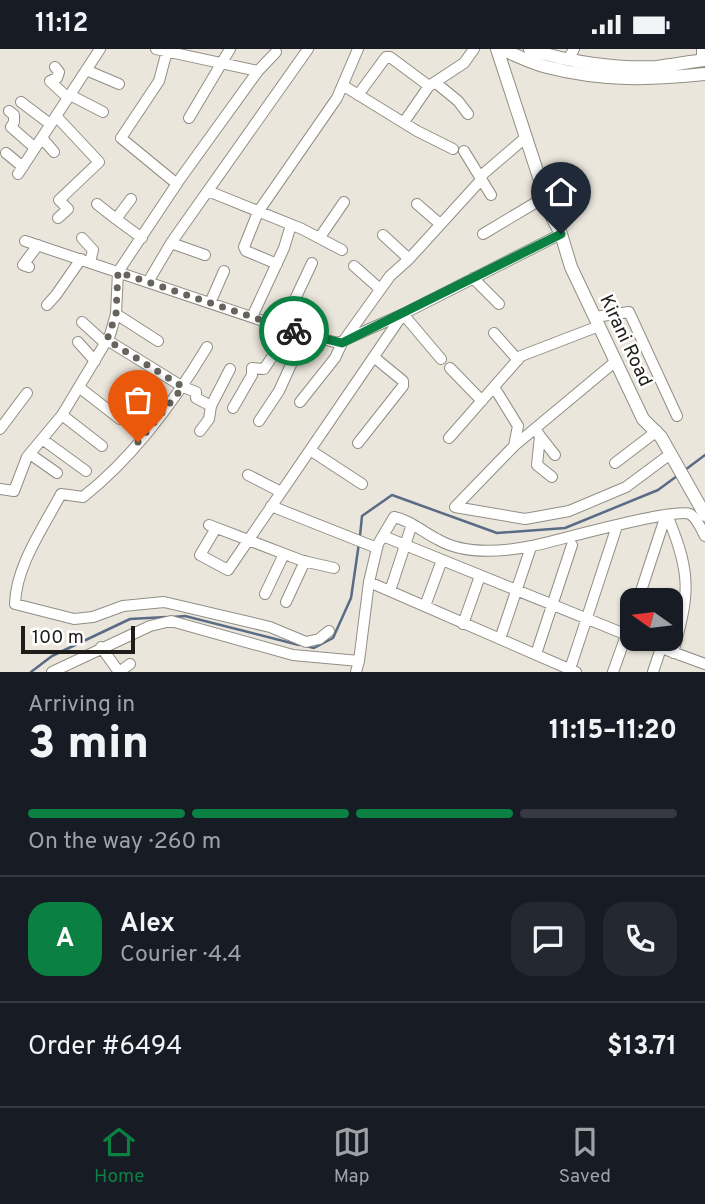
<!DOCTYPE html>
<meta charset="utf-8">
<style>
body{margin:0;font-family:Overpass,sans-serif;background:#242831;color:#f1f3f6;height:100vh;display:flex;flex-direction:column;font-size:26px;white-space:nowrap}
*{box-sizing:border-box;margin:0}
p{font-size:23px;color:#9ea1a6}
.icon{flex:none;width:38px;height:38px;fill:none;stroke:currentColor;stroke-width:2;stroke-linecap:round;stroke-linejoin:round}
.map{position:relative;height:623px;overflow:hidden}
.sheet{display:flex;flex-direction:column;background:#171b24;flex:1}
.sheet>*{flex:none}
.needle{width:46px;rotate:284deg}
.tools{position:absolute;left:620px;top:539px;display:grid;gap:14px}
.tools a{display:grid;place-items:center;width:63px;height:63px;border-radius:14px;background:#171b24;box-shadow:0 2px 5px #0004;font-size:35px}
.scale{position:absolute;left:21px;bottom:18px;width:114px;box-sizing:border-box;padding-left:7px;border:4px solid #1e1d19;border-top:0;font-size:19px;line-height:24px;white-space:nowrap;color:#1e1d19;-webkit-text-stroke:5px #fff;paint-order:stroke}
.pin{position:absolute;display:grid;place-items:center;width:60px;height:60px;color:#fff;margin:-72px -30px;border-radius:50% 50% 50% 0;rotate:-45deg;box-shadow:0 0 7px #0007}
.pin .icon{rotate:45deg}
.courier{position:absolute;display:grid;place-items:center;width:70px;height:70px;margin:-35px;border:5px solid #0b8043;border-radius:50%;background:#fff;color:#222;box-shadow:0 2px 9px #0007}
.overview em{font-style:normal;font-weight:800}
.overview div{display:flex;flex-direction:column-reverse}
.overview{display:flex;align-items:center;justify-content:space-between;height:119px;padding:0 28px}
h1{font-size:46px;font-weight:800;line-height:52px}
.bar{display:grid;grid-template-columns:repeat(4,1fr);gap:10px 7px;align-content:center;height:84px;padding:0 28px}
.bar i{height:9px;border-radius:5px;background:#363941}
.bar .on{background:#0b8043}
.bar p{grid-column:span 4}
.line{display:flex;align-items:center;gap:18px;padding:0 28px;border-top:2px solid #363941}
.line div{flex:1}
.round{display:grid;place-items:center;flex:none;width:74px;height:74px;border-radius:21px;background:#242831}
.status{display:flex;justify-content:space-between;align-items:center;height:49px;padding:0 35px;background:#171b24;direction:ltr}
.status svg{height:19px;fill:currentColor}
.dock{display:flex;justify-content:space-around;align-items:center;height:98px;border-top:2px solid #363941;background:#171b24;font-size:19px;color:#9ea1a6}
.dock a{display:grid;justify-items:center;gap:4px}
.dock .on{color:#0b8043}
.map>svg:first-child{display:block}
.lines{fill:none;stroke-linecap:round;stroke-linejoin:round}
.stream{stroke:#596b85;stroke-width:2.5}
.minor-casing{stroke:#928e85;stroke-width:12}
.major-casing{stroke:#928e85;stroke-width:14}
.minor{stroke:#fff;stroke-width:10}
.major{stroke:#fff;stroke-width:12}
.done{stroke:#66635d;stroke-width:7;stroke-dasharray:0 12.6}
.route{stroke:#0b8043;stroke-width:9}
.labels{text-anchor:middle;stroke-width:5;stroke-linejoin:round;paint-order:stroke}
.street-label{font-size:19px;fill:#1e1d19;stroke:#fff}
</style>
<div class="status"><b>11:12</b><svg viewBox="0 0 49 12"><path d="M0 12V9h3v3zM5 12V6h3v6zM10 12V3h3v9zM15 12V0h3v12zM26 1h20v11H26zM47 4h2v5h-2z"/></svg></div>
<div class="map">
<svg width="705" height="623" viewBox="0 0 705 623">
<rect width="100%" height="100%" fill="#ebe6dc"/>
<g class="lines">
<path class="stream" d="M685 421 705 406
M360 487 362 467 392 446 497 484 565 479 658 441 677 427
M173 568 185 567 299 596
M306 597 314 599 333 589 351 549 359 494
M31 623 52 607 130 570 166 568"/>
<defs>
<path id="minor" d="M156 0 258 22
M167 2 159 32 121 89 177 135
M569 9 574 0
M702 11V0
M55 18 59 23 57 29 50 32 68 49
M86 21 119 35
M436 34 458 52 468 65
M344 37 417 82 453 100
M70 46 103 63
M358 46 386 8H390L429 37
M21 53 50 75
M9 62 14 66V73L11 78 35 99
M56 67 99 113 59 151 68 160 58 169
M189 69 230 0
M404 73 429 37 464 14 474 0
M42 89 54 103
M464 102 491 146
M6 104 23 118
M18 125 100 0
M208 142 302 180 342 201
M131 150 116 170 142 189
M97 155 116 170
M417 155 440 175
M483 185 545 148
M383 186 409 210
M320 188 344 153
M82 189 93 201 90 213
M25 192 290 281 338 294 403 265 561 185
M171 194 205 206
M277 215 246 202 244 198 258 163 337 49 358 0
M354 217 380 240
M29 218 23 216 38 196
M473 229 499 255
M148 233 171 194 308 0
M210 254 224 222
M47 256 56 246 81 210
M116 265 158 292
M252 268 284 199 291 176
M595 268 629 263 677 367
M82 273 105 294
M282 278 312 214
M494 284 518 311
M107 291 183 338 196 343V349L211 357
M78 293 95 312
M207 298C174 353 134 408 83 448L61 445C43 479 16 517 15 555L74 570 93 568 123 557 164 553 270 578 306 593 319 590 329 582
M616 312 514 397 455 458 525 470 569 462 626 438 665 409
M450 319 482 352
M494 338 518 377 514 397
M80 339 120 370
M300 353 335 309 342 294 390 227 409 210 480 132 483 125 525 89
M233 359 252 326V319L264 320 290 281
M62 366 102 397
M259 372 279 342 305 285
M0 380 27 344
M535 380 540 387 537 416 552 428
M200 382 209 370 211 357 230 320
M540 387 555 406
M449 389 521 307 599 277
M42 390 86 422
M358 394 403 337V332L375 309
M310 401 362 435
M30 405 57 424
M615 414 657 382
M248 426 281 443
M0 440 14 442 27 408 62 366 110 286 116 265 118 223 180 130 258 22 276 3
M271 457 377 499
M669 471C692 527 689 546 673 604
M209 476 303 512 334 519
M216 479 200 506 228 521 403 265 441 310
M383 487 632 588
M369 533 576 623
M390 542 412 475
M265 545 284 505
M638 551 666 466
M286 553 305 512
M425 557 442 511
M463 575 480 527
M500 590 531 498
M637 590 705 615
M101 598 119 623
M536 605 572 496
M570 620 617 477
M52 623 150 577 171 572 293 606 359 612
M119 623 130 615
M356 623 359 612 369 533 378 495 394 468C410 471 423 483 437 490 464 506 502 503 532 497 557 492 674 458 690 465 697 469 701 480 705 487
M613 623 632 570
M653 623 661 599"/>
<path id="major" d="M497 0 552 168 561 185 571 218 643 370 661 388 705 466
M501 0C516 6 531 14 547 18 601 32 650 31 705 25
M530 0C565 13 619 20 656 18 672 16 689 13 705 11"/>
</defs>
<use href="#minor" class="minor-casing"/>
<use href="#major" class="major-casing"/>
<use href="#minor" class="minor"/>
<use href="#major" class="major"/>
</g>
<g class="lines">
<path class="done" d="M138 393 183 338 107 291 116 265 118 223 294 282"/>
<path class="route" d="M294 282 342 294 561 185"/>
</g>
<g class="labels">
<g class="street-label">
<text transform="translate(627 291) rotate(65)" y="7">Kirani Road</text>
</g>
</g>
</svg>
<div class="tools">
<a><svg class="needle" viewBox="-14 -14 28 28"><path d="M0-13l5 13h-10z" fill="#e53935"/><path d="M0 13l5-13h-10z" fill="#9ea1a6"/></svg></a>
</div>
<div class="scale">100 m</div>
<div class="pin" style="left:138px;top:393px;background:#ea580c"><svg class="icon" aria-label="bag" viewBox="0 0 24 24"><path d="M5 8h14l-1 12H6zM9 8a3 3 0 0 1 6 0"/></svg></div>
<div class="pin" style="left:561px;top:185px;background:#1f2937"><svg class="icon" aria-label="home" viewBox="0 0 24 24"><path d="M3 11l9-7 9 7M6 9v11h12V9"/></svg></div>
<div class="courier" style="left:294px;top:282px"><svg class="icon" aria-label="bike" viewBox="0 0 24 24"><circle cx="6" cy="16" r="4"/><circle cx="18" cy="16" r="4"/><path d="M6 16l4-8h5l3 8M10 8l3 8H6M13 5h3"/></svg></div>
</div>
<section class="sheet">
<div class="overview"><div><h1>3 min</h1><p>Arriving in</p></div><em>11:15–11:20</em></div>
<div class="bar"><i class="on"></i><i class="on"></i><i class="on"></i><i></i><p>On the way · 260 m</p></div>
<div class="line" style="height:126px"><b class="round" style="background:#0b8043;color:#fff">A</b><div><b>Alex</b><p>Courier · 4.4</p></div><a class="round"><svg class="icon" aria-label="chat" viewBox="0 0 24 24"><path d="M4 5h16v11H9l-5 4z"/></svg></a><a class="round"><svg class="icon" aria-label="phone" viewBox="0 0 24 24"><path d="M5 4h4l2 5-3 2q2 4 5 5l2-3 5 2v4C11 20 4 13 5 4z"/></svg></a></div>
<div class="line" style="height:91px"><div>Order #6494</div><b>$13.71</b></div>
</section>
<nav class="dock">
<a class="on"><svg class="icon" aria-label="home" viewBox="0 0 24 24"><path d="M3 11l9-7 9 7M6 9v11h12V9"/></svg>Home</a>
<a><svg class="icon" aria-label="map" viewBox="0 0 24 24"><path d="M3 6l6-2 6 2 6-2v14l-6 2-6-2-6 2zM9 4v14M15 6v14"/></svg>Map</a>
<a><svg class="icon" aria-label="saved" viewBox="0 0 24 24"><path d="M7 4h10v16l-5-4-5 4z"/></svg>Saved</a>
</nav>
